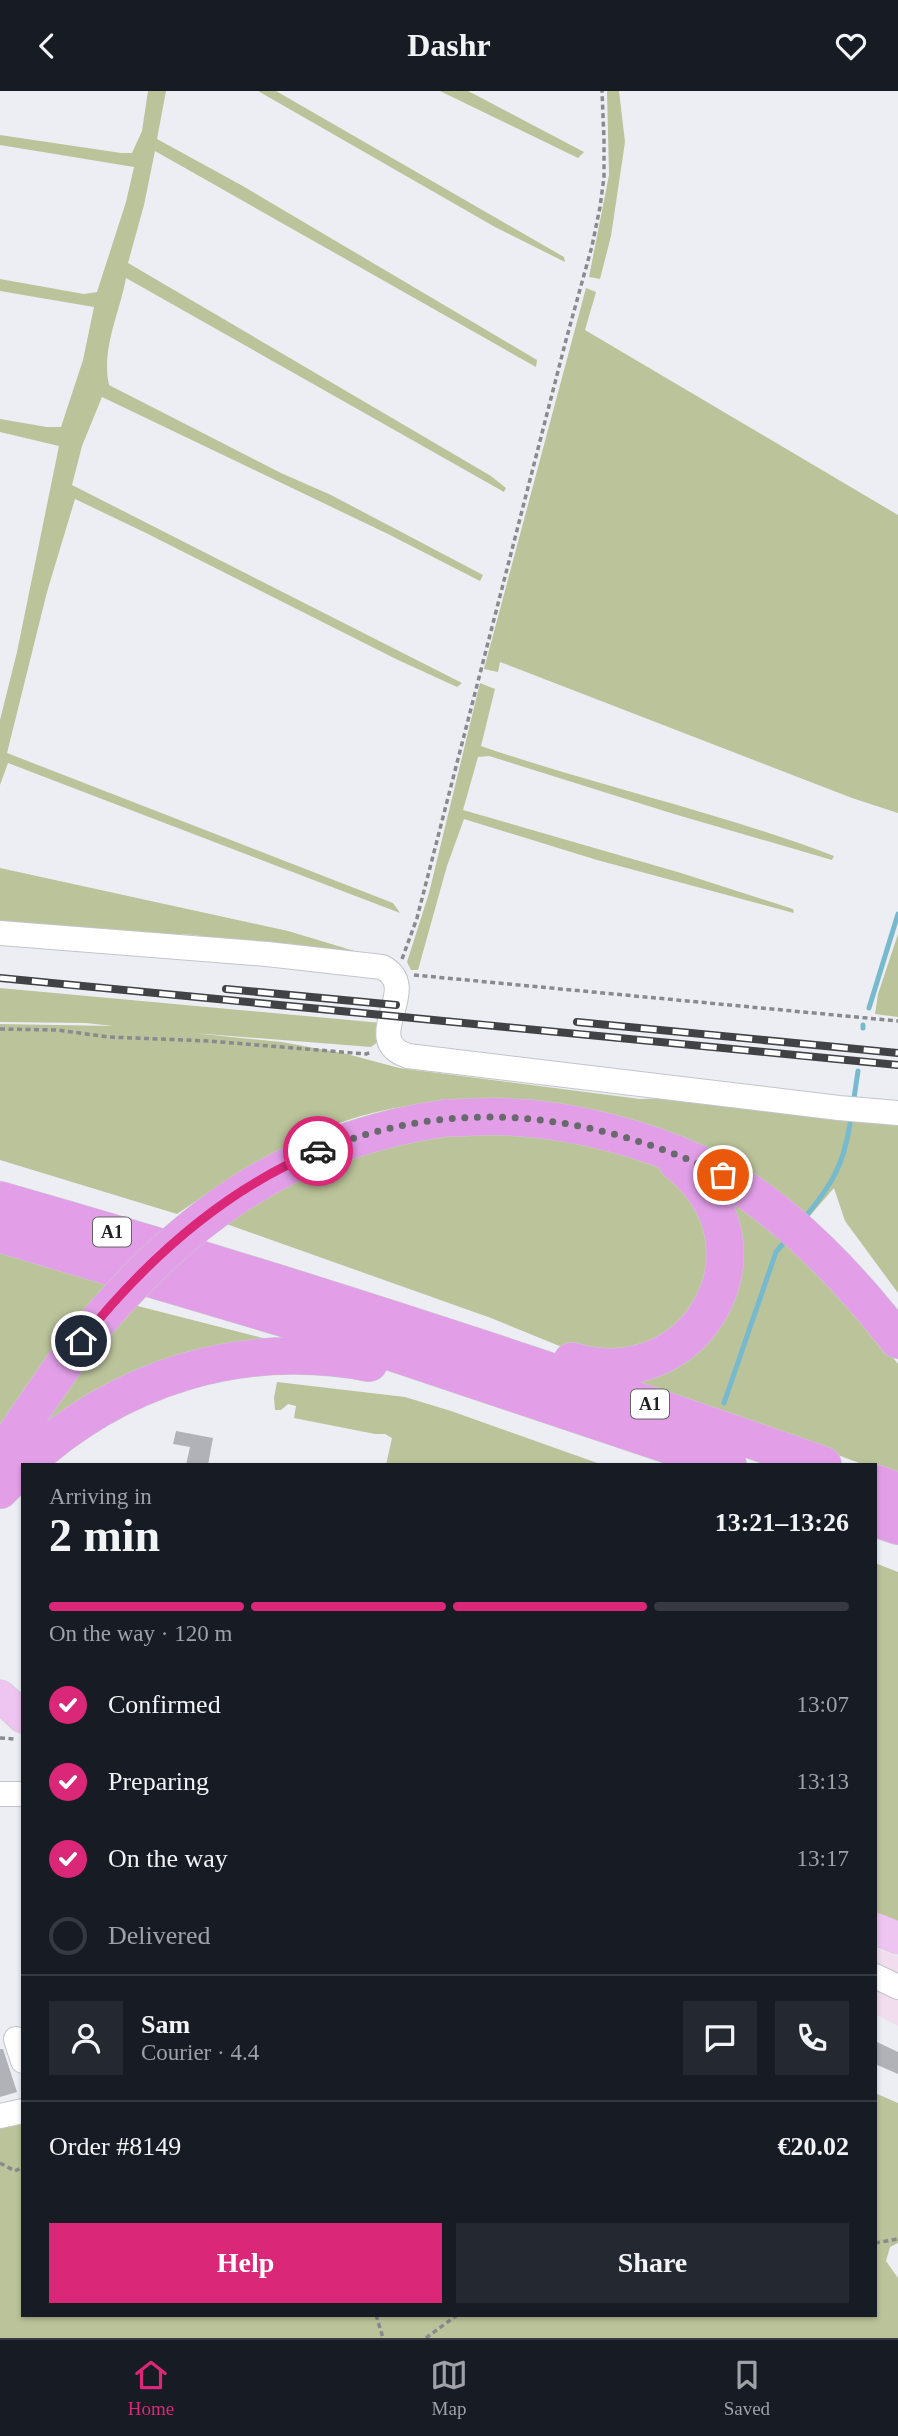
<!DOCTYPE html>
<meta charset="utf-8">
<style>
body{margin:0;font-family:Georgia,serif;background:#242831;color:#f1f3f6;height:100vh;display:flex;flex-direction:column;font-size:26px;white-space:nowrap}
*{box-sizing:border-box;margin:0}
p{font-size:23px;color:#9ea1a6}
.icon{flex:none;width:38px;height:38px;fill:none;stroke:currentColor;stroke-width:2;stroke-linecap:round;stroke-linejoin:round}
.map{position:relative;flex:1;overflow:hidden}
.drawer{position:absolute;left:21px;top:1372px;width:856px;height:854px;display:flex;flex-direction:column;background:#171b24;border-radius:0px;box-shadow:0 2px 5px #0004}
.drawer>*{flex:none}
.pin{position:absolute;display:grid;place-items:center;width:60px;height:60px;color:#fff;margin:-30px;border:4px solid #fff;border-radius:50%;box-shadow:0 2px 7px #0007}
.courier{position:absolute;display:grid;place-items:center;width:70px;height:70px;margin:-35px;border:5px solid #db2777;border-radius:50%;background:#fff;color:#222;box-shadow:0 2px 9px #0007}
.summary em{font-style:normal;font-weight:700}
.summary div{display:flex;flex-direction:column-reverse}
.summary{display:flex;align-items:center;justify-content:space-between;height:119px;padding:0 28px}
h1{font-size:46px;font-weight:700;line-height:52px}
.bar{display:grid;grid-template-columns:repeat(4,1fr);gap:10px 7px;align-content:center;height:84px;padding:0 28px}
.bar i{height:9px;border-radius:5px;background:#363941}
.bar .on{background:#db2777}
.bar p{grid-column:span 4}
.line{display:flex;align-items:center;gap:18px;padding:0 28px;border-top:2px solid #363941}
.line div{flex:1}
.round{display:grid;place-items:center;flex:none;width:74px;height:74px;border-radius:0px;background:#242831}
ol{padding:0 28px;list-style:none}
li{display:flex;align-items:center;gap:21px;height:77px}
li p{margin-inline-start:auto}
li .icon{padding:7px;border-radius:50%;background:#db2777;color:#fff;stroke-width:4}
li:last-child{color:#9ea1a6}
li i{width:38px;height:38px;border:4px solid #363941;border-radius:50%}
.action{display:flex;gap:14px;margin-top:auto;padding:14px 28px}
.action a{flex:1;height:80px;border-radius:0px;background:#db2777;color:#fff;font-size:28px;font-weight:700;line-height:80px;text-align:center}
.action a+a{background:#242831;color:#f1f3f6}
header{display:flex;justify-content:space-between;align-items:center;height:91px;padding:0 28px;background:#171b24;font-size:32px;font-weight:700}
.menu{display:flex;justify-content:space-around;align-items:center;height:98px;border-top:2px solid #363941;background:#171b24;font-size:19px;color:#9ea1a6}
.menu a{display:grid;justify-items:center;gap:4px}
.menu .on{color:#db2777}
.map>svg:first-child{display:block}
.commercial{fill:#f1dded}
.green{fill:#bbc39a}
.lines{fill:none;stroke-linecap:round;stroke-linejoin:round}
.stream{stroke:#77b9cd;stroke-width:5}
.building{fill:#b1b2b8}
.minor-casing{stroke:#c3c4cb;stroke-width:26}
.major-casing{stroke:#c9caca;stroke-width:33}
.highway-casing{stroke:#c9caca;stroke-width:38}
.path{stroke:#888a8e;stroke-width:3.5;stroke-dasharray:5 3.5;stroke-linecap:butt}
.minor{stroke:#fff;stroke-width:24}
.major{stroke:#eec5f1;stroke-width:32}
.highway{stroke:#e29fe8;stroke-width:37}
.rail-casing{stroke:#414245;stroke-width:8}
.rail{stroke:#fff;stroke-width:5;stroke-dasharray:16;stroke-linecap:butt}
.highway-bridge-casing{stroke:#c9caca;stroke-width:38;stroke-linecap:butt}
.highway-bridge{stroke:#e29fe8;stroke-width:37}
.done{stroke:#67696c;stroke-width:7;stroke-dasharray:0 12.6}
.route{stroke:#db2777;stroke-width:9}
.labels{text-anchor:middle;stroke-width:5;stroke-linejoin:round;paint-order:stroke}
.shield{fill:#fff;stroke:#636465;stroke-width:2}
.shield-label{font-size:18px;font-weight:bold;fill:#202123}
</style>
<header><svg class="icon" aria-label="back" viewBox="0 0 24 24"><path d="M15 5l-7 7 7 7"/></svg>Dashr<svg class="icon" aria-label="heart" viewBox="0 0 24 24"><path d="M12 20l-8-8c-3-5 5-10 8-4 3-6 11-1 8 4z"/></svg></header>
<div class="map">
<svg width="898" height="2247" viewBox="0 0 898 2247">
<rect width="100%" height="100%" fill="#eceef4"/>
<path class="commercial" d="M875 1857 898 1865V1935L875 1923Z"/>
<path class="green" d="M148 0H166L157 48 241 94 537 269 536 276 155 60 144 114 128 172 491 385 506 397 504 401 126 187C120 221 101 258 109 294L281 382 331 404 483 484 480 490 388 443 102 306 82 355 72 394 462 592 457 596 396 568 146 442 75 408 47 501 7 662 393 812 400 822 8 672 0 694V629L17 561 59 355 0 341V328L47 336H61L83 269 94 216 0 200V188L84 203 97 201 126 111 134 76 0 54V44L121 62H132L142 40Z
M258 0H276L564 166 565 171 495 136Z
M440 0H468L584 61 578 67Z
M607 0H619L625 51 611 145 600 188 589 186 609 84Z
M586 197 596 201 585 239 898 424V722L852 707 500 571 498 581 484 578Z
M480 592 495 598 481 655C598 695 718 721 834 765L832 769 674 723 489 665 478 666 463 719 681 782 793 818 794 822 597 769 464 728 447 775 418 879H411L407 871 429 802Z
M0 777 288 840 378 867 394 868 392 875 195 844 0 834Z
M898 843V926L875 923 878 903Z
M0 897 382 932 379 950 371 956 192 942 282 951 347 963 399 977 640 1008 680 1007 898 1035V1202L845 1130 834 1097 807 1128 781 1109 446 1010C417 1013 389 1017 361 1025 296 1044 232 1086 177 1123L0 1069V933L113 935 86 932 0 931Z
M550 1040 644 1066 684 1092 716 1148 700 1215 648 1258 584 1265 491 1227 218 1130 257 1107 374 1057 444 1044Z
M716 1099 764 1127 857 1221 898 1273V1386L875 1377V1374H865L638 1291 636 1288 716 1225Z
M0 1162 110 1194 0 1346Z
M126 1212 278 1251 43 1339 39 1321Z
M277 1291 405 1306 451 1320 603 1374H386L392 1347 385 1343H375L294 1327 296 1315 288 1313 281 1319H275L274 1307Z
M875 1472 898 1481V1832L875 1822Z
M875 2002 898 2012V2152L890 2156 886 2170 898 2187V2247H0V2031L23 2025V2224H875Z"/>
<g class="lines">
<path class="stream" d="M869 917 898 823
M863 937V934
M854 1007 858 980
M803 1129C831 1094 843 1077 850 1033
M724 1312 776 1161 788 1147"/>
</g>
<path class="building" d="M176 1340 213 1347 208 1374H186L190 1356 173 1353Z
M875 1950 898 1961V1983L875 1973Z
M0 1958H3L17 2001 0 2006Z"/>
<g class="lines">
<defs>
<path id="minor" d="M0 842 267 863 382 876C424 897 358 949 408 965L839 1017 898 1022
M0 1703H23
M875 1885 898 1896
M16 1948 23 1970
M0 2025 23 2020"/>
<path id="major" d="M0 1605 23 1626
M875 1838 898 1847"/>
<path id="highway" d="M446 1027C467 1027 489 1024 510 1026 568 1029 622 1042 676 1063 692 1070 709 1076 724 1085 793 1127 849 1186 898 1249
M0 1109C277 1188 551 1278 823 1374
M0 1143 340 1244 728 1374
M572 1270C698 1308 783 1153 677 1071
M0 1366 71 1263
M24 1374C119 1286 241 1248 369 1272
M875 1392 898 1400
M0 1399 23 1375
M875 1427 898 1435"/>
</defs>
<use href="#minor" class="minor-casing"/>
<use href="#major" class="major-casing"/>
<use href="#highway" class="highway-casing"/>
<path class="path" d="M402 868 417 827 566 249 592 155 600 116 604 86V49L602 0
M414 884 898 930
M0 938 57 939 109 946 209 950 366 963 372 961
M0 1647 15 1648
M0 2072 15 2080 23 2076
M875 2152 898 2148
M376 2224 383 2247
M426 2247 457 2224"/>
<use href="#minor" class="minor"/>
<use href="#major" class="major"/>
<use href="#highway" class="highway"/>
<defs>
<path id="rail" d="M0 887 898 974
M226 898 396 914
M577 931 898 962"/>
</defs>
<use href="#rail" class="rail-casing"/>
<use href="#rail" class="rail"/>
<defs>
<path id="highway-bridge" d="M71 1263C172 1136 281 1050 446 1027"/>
</defs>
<use href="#highway-bridge" class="highway-bridge-casing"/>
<use href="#highway-bridge" class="highway-bridge"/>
</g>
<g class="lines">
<path class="done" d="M318 1060C456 1004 591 1021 723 1084"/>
<path class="route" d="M81 1250C145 1170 223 1099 318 1060"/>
</g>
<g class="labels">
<g class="shield">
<rect x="93" y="1126.5" width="38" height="29" rx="5"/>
<rect x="631" y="1298.5" width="38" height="29" rx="5"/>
</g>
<g class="shield-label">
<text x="112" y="1147">A1</text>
<text x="650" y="1319">A1</text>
</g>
</g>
</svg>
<div class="pin" style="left:723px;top:1084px;background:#ea580c"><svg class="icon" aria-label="bag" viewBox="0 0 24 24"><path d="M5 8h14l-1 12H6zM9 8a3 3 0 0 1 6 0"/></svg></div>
<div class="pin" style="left:81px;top:1250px;background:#1f2937"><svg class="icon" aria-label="home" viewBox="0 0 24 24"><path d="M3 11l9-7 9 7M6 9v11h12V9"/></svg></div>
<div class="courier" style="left:318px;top:1060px"><svg class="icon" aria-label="car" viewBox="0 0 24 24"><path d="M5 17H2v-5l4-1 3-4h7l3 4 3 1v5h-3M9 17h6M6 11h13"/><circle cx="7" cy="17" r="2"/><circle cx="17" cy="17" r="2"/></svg></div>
<section class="drawer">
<div class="summary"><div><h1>2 min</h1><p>Arriving in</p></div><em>13:21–13:26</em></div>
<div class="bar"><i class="on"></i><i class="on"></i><i class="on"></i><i></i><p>On the way · 120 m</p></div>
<ol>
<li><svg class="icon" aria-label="check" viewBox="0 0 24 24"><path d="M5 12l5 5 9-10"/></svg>Confirmed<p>13:07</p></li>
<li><svg class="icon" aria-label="check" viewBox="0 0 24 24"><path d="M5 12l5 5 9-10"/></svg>Preparing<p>13:13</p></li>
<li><svg class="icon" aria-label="check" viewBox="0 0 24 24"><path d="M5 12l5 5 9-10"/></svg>On the way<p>13:17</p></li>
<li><i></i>Delivered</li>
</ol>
<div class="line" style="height:126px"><a class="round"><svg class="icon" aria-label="person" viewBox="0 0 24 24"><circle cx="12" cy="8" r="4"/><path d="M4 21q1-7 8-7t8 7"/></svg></a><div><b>Sam</b><p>Courier · 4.4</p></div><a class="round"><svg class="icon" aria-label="chat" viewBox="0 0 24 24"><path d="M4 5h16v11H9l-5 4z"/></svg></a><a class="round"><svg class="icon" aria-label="phone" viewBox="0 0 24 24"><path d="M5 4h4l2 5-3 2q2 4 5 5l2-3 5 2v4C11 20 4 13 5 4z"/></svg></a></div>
<div class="line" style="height:91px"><div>Order #8149</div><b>€20.02</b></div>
<div class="action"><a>Help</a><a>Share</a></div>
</section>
</div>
<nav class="menu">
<a class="on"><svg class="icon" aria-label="home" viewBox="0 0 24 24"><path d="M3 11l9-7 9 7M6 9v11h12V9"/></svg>Home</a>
<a><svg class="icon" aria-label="map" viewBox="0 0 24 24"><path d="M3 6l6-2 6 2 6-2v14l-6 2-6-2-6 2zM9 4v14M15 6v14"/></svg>Map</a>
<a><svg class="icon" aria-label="saved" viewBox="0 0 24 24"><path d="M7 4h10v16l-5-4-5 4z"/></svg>Saved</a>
</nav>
